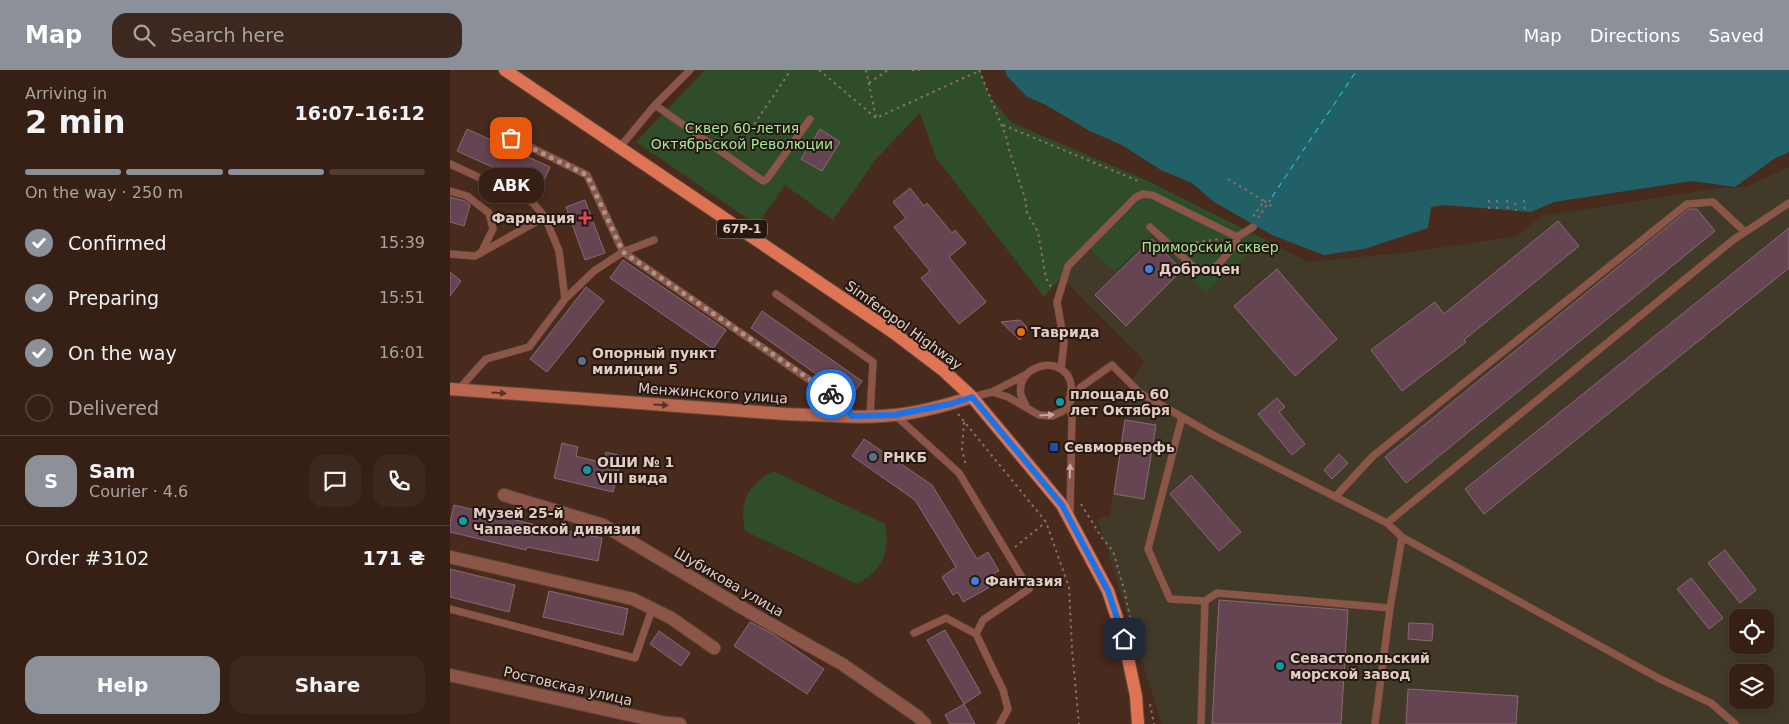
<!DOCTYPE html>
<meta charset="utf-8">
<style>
body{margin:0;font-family:"DejaVu Sans",sans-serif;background:#3d281f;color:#f1f3f6;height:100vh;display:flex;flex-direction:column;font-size:19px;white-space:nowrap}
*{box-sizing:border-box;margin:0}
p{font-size:16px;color:#aaa3a1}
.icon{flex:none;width:28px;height:28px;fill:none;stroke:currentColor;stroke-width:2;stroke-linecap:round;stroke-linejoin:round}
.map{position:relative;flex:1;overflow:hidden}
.sheet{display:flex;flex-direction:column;background:#362016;width:450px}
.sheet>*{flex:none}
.fabs{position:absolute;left:1279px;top:539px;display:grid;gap:10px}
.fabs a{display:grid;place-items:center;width:45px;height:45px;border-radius:10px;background:#362016;box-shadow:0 2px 12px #0003,0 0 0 1px #503e35;font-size:25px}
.pin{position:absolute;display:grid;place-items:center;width:42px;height:42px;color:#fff;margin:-21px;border-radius:10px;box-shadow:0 2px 8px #0006}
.courier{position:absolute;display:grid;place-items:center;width:50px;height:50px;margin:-25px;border:4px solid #1a73e8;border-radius:50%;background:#fff;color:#222;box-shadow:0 1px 6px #0007}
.bubble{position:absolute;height:35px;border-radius:15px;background:#362016;box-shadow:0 2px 12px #0003,0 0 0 1px #503e35;font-size:16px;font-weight:700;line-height:35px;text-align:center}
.overview em{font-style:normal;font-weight:700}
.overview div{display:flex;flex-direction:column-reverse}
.overview{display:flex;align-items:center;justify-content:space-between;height:85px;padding:0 25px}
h1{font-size:32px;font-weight:700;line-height:38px}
.bar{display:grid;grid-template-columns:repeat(4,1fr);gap:8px 5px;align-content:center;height:60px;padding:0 25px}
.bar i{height:6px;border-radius:4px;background:#503e35}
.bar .active{background:#8c9099}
.bar p{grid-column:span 4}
.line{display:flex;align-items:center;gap:12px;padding:0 25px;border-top:1px solid #503e35}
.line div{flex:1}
.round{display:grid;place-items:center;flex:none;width:52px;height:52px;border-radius:15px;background:#3d281f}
ol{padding:0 25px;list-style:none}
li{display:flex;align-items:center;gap:15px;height:55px}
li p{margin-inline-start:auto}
li .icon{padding:5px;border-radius:50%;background:#8c9099;color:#fff;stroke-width:4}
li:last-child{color:#aaa3a1}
li i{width:28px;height:28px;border:2px solid #503e35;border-radius:50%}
.action{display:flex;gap:10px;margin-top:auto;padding:10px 25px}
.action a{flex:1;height:58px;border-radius:15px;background:#8c9099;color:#fff;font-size:20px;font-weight:700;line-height:58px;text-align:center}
.action a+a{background:#3d281f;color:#f1f3f6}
header{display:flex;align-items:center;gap:30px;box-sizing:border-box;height:70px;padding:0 25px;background:#8c9099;color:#fff}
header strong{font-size:24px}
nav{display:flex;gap:28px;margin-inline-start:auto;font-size:18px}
.search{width:350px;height:45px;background:#3d281f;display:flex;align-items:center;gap:12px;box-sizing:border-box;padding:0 18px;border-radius:15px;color:#aaa3a1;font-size:19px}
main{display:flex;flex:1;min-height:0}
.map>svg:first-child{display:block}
.industrial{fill:#413a29;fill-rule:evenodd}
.green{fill:#2f4d29}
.water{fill:#216066}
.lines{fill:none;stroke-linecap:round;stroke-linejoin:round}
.ferry{stroke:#24dfee;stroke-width:1;stroke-dasharray:6 5;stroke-linecap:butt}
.building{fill:#664552;stroke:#8b6875}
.lane-casing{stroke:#63483b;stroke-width:8}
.street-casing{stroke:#63483b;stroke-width:14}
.secondary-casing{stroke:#63483b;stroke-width:14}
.primary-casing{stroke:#63483b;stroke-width:14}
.path{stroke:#8a7165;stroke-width:2;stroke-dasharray:2.5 4;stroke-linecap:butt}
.lane{stroke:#8b5647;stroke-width:7}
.street{stroke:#8b5647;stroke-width:12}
.secondary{stroke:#ba674f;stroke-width:12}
.primary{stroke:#df7455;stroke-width:12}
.oneway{fill:#593327}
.oneway2{fill:#c6a99e}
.done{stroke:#ab948a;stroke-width:5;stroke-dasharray:0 9}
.route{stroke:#1a73e8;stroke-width:6}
.health-dot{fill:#e0444e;stroke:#251711;stroke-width:2}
.shop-dot{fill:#3f7fe0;stroke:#251711;stroke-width:2}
.food-dot{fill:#e8710a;stroke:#251711;stroke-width:2}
.service-dot{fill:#5c6f8a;stroke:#251711;stroke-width:2}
.culture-dot{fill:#0f9aa8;stroke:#251711;stroke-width:2}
.transit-dot{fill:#1a4fb4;stroke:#251711;stroke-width:2}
.labels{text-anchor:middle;stroke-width:4;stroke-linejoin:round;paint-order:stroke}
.shield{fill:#251711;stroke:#a8968e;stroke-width:1}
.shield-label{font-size:12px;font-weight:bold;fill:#e0cdc4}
.park-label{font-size:14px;fill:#a2e993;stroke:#251711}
.poi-label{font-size:14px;font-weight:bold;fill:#e0cdc4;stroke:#251711;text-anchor:start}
.street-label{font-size:14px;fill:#e0cdc4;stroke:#251711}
</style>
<header>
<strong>Map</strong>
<div class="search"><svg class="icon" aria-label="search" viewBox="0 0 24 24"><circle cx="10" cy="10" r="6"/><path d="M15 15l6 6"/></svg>Search here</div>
<nav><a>Map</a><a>Directions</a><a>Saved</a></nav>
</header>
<main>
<section class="sheet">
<div class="overview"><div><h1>2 min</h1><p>Arriving in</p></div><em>16:07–16:12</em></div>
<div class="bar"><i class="active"></i><i class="active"></i><i class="active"></i><i></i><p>On the way · 250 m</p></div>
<ol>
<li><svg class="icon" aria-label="check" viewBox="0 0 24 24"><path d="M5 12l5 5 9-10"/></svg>Confirmed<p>15:39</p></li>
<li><svg class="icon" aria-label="check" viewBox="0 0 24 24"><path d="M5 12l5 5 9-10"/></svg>Preparing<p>15:51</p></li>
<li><svg class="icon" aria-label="check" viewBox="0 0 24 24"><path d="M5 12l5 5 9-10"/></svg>On the way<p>16:01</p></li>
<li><i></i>Delivered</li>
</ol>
<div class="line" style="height:90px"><b class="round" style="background:#8c9099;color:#fff">S</b><div><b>Sam</b><p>Courier · 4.6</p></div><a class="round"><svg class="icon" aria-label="chat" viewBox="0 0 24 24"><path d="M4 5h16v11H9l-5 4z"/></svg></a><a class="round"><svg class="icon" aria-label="phone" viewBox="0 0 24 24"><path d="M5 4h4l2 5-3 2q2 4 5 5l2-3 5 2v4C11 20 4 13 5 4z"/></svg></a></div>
<div class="line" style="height:65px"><div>Order #3102</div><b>171 ₴</b></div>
<div class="action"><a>Help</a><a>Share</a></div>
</section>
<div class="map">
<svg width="1339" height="654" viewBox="0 0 1339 654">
<rect width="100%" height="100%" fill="#482b1d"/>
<path class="industrial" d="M1339 97V654H712L647 448 660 446 674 349 683 309 694 291 611 207 637 177 665 202 703 166 738 200 735 203 755 223 816 170 858 192 962 182 1067 166 1092 146 1270 118 1296 117ZM1288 548H1315V575H1288ZM1288 602H1315V630H1288Z"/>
<path class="green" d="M255 0H530L540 27 562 53 696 110 816 170 755 223 735 203 738 200 703 166 665 202 637 177 594 227 486 88 470 43 426 89 383 150 335 115 307 155 186 72Z
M323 401 435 454C440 482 433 500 407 514L295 461C289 432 297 416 323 401Z"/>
<path class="water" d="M555 0H1339V82L1324 89 1285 117 1242 111 1104 132 1081 142 994 135 981 137 978 158 914 179 874 185 822 165 764 132 742 113 711 100 672 75 640 61 596 35 576 26 557 6Z"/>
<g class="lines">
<path class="ferry" d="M822 127 907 0"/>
</g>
<path class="building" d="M17 59 100 97 90 119 7 81Z
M370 59 390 72 372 101 351 89Z
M460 118 474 136 477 133 502 163 505 160 516 173 499 187 536 232 509 254 471 208 480 201 444 157 456 148 443 132Z
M0 127 15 131 20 135 14 156 0 152Z
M135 130 155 183 135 190 116 137Z
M1239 139H1247L1265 161 956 413 935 387Z
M1108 151 1129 176 1014 270 1016 272 952 321 921 280 985 232 994 244Z
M1339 158V198L1034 444 1015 419Z
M702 169 732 200 676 256 645 225Z
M173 190 276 260 263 279 160 208Z
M827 199 887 269 845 306 784 236Z
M0 202 11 211 0 226Z
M136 217 154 231 97 302 80 289Z
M312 241 412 311 400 328 301 258Z
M570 250 576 256 577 261 570 270 551 252Z
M827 328 835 337 829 342 855 374 842 385 808 344Z
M675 350 706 355 694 429 664 424Z
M414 369 482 415 527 489 538 482 549 501 544 503 549 512 513 532 508 522 503 525 492 507 506 497 465 430 402 386Z
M112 373 128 377 126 386 153 393 156 382 172 386 163 422 104 408Z
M889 384 898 393 882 409 874 400Z
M741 405 791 462 769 481 720 424Z
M4 435 82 454 152 468 148 491 77 477 76 480 0 462V453Z
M1275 480 1306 520 1290 533 1258 493Z
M0 499 65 515 59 542 0 527Z
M1241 508 1273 548 1259 559 1227 519Z
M99 521 178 539 173 565 93 547Z
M769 530 898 540 891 654H762Z
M300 552 323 564 374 599 357 624 284 576Z
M959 553 983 554 982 571 958 569Z
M495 560 531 623 514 634 477 570Z
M209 561 240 583 231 596 200 574Z
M958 619 1068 626 1066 654H956Z
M514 634 525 654H500L495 645Z"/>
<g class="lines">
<defs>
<path id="lane" d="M205 35 313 111 317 109 360 49
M46 60 137 105 173 182 396 335 402 346
M170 77 205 35 240 0
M0 94 82 132 95 147
M0 121 17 126 39 143 43 159 31 183
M700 157 746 199 757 200 767 196 786 174 787 167
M0 184 25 186 95 147 109 181 115 229 79 277 36 289 8 320
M326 224 423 292 420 346
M115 229 144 201 173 182 204 170
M611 299 614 272 607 232 618 196 686 127 693 124 702 125 787 167 803 157
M542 322 558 327 589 345 602 346 613 341 631 317 662 295 690 323 767 367 937 453 952 467 940 538 925 654
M522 327 542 322 575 305
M576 336C575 333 572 329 571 325 565 299 604 284 618 306 624 316 620 322 619 332 619 337 621 343 622 347L620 444
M445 345 509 403 579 519 533 550 526 564 553 620 558 639 550 654
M732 347 698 479 720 529 755 531
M885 427 923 386 1237 134 1263 132 1295 162
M937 453 1283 170 1339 133
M952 467 1210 609 1261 633 1285 654
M0 539 185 588 202 539
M464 563 496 548 526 564
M751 654 755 531 767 523 940 538"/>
<path id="street" d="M54 425 153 455 301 543 392 594 467 646 475 654
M0 487 183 529 221 548 264 578
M0 605 216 653 230 654"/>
<path id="secondary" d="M0 319 336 344C372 345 408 349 444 345 470 343 497 335 522 327"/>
<path id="primary" d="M55 0 444 263 494 301 522 327 612 435 658 521 674 569 686 626 688 654"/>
</defs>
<use href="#lane" class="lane-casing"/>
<use href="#street" class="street-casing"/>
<use href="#secondary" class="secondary-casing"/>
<use href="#primary" class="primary-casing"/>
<path class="path" d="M369 0 426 48 529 1
M416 0 426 48
M462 0H470
M529 0 556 66 560 83 575 128 577 143 588 162 596 208 601 217
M419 13 438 0
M553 55 686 110 689 115
M286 81 341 0
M778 109 814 131 802 148
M1047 130V140
M1057 130 1058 140
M1074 130 1075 142
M814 131 823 137
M1065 133 1066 141
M1039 139V130
M808 148 822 127
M733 174 770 169
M508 344 596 452 619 517 622 579 629 654
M514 352 512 379 516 396
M631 434 652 468 663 481 674 519 680 547
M565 477 596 452
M700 634 704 654"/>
<use href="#lane" class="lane"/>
<use href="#street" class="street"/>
<use href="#secondary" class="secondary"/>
<use href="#primary" class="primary"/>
</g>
<defs><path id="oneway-solid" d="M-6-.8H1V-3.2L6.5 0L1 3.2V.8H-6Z" transform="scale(1.25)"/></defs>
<g class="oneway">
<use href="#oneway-solid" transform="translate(49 323) rotate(4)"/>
<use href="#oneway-solid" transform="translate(211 335) rotate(4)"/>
</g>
<g class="oneway2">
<use href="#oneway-solid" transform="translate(597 345) rotate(-3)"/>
<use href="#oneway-solid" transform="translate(620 401) rotate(-88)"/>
</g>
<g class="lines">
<path class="done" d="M61 68 137 105 173 182 381 324"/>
<path class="route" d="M381 324 396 335 402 346 444 345 500 334 522 327 612 435 658 521 674 569"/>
</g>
<path class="health-dot" d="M132.5 140.5h5v5h5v5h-5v5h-5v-5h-5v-5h5z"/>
<g class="shop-dot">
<circle cx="699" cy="199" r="5"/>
<circle cx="525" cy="511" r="5"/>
</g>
<circle class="food-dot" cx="571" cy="262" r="5"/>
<g class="service-dot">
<circle cx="132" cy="291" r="5"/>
<circle cx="423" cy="387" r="5"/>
</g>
<g class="culture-dot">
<circle cx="610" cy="332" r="5"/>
<circle cx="137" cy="400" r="5"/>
<circle cx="13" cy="451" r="5"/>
<circle cx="830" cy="596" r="5"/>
</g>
<rect class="transit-dot" x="599" y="372" width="10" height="10" rx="2.5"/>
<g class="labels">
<rect class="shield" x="267" y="149.5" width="50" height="19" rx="4"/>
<g class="shield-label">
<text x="292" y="163">67Р-1</text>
</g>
<g class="park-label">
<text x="292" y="63">Сквер 60-летия<tspan x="292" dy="16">Октябрьской Революции</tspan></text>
<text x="760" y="182">Приморский сквер</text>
</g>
<g class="poi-label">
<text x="125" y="153" text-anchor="end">Фармация</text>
<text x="709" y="204">Доброцен</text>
<text x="581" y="267">Таврида</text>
<text x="142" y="288">Опорный пункт<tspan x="142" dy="16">милиции 5</tspan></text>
<text x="620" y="329">площадь 60<tspan x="620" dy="16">лет Октября</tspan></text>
<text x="614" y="382">Севморверфь</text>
<text x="433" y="392">РНКБ</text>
<text x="147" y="397">ОШИ № 1<tspan x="147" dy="16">VIII вида</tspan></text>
<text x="23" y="448">Музей 25-й<tspan x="23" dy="16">Чапаевской дивизии</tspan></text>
<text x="535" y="516">Фантазия</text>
<text x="840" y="593">Севастопольский<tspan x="840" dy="16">морской завод</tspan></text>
</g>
<g class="street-label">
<text transform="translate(454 255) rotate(36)" y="5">Simferopol Highway</text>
<text transform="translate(263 323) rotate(4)" y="5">Менжинского улица</text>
<text transform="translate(279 512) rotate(30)" y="5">Шубикова улица</text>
<text transform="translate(118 616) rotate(13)" y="5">Ростовская улица</text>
</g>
</g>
</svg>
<div class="fabs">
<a><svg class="icon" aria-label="locate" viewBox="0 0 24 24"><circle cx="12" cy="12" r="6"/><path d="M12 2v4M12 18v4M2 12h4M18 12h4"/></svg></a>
<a><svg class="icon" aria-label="layers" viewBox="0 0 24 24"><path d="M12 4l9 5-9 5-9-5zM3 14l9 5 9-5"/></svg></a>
</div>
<div class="pin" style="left:61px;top:68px;background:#ea580c"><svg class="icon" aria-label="bag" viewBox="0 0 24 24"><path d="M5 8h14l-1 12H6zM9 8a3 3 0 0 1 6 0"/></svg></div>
<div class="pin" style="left:674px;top:569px;background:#1f2937"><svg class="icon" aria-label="home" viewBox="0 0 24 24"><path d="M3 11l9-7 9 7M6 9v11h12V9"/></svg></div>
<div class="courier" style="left:381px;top:324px"><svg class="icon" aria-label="bike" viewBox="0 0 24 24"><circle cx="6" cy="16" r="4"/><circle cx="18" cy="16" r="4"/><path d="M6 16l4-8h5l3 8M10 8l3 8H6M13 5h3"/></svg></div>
<div class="bubble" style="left:29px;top:98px;width:65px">АВК</div>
</div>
</main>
